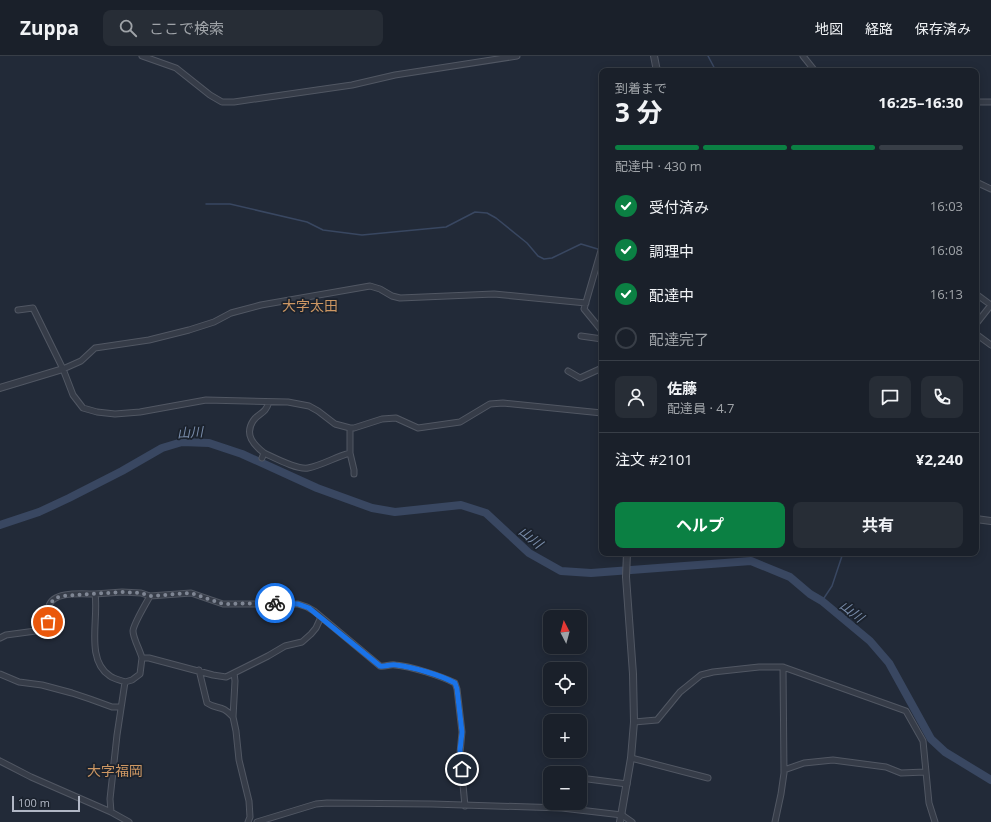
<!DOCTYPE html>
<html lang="ja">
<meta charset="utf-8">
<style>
body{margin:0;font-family:"Open Sans","Noto Sans JP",sans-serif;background:#272d36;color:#f1f3f6;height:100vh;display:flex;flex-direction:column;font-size:15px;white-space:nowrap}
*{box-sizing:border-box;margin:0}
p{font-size:13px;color:#9fa3a8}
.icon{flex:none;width:22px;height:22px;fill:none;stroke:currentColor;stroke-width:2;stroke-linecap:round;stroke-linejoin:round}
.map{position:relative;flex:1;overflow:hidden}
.drawer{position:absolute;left:599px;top:12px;width:380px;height:488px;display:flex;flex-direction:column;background:#1a202a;border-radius:8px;box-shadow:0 2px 10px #0003,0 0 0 1px #383e47}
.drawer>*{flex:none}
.needle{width:26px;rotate:354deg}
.controls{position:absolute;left:543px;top:554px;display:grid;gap:8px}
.controls a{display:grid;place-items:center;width:44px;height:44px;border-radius:8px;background:#1a202a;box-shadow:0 2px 10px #0003,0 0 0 1px #383e47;font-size:20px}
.scale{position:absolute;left:12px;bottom:10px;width:68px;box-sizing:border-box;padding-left:4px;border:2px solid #b1b7c5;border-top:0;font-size:11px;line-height:14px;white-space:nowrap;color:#b1b7c5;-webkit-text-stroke:3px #1b222d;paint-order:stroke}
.pin{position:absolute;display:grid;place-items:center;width:34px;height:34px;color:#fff;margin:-17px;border:2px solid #fff;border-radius:50%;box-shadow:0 1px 4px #0007}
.courier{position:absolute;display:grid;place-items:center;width:40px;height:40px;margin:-20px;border:3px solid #1a73e8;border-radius:50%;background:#fff;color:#222;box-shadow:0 1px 5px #0007}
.headline em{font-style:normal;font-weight:700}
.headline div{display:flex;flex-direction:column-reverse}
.headline{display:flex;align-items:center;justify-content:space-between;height:68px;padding:0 16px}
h1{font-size:26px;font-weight:700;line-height:30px}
.bar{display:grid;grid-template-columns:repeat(4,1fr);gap:6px 4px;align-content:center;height:48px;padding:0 16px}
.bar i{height:5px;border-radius:3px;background:#383e47}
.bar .selected{background:#0b8043}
.bar p{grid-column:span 4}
.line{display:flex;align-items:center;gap:10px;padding:0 16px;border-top:1px solid #383e47}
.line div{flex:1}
.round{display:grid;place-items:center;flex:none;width:42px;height:42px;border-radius:8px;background:#272d36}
ol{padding:0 16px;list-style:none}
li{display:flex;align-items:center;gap:12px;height:44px}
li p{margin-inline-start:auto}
li .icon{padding:4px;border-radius:50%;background:#0b8043;color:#fff;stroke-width:4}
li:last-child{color:#9fa3a8}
li i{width:22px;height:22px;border:2px solid #383e47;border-radius:50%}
.action{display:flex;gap:8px;margin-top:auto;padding:8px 16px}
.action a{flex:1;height:46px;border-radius:8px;background:#0b8043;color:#fff;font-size:16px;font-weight:700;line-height:46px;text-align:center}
.action a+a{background:#272d36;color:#f1f3f6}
header{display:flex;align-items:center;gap:24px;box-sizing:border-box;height:56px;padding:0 20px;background:#1a202a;border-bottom:1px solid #383e47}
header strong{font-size:19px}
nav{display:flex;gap:22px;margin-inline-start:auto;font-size:14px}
.search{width:280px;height:36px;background:#272d36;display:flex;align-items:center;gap:10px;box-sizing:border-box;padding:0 14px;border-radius:8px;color:#9fa3a8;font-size:15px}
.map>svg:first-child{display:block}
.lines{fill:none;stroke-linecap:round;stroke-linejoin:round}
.stream{stroke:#394761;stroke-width:1.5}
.river{stroke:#394761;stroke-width:8}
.minor-casing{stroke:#515763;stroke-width:7}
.tertiary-casing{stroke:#515763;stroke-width:8}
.minor{stroke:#363c48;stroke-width:5}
.tertiary{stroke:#363c48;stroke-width:6}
.done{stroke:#7f8694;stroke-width:4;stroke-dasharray:0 7.2}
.route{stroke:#1a73e8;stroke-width:5}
.labels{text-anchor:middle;stroke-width:3.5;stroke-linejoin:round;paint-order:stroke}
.water-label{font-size:13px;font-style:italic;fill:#7a8dab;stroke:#1b222d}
.quarter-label{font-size:14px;fill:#cd9763;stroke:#1b222d}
</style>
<header>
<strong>Zuppa</strong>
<div class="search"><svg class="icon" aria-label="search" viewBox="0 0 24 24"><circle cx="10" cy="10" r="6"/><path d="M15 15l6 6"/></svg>ここで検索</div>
<nav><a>地図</a><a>経路</a><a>保存済み</a></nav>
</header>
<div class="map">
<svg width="991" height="766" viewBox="0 0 991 766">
<rect width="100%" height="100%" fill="#222a38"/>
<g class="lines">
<path class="stream" d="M708 0 716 15
M206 148H230L307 166 323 174 362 179 446 171 475 156 487 157 496 162 527 187 538 200 544 203 552 202 581 188 601 194
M822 545 832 530 843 497"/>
<path class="river" d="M0 469 39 456 69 442 122 415 162 392 182 386 209 387 242 398 317 432 372 452 395 456 461 449 486 457 529 497 561 515 591 517 751 505 790 521 810 538 822 545 870 585 889 607 931 683 945 696 991 724"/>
<defs>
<path id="minor" d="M142 0 176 12 210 39 222 46H234L352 29 395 19 517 0
M803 0 815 15
M976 46H991
M976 126 991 133
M602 191 584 253 602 275
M976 238 991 249
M18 254 33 252 63 313 73 339 83 352 97 356 115 358 140 356 206 344 288 346 309 350 318 355 335 368 350 372H354L382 363 396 362 418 372 460 366 490 348 503 347 602 357
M976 268 991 249
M976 278 991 289
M581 280 602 283
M63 313 81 305 95 292 149 284 189 274 214 266 231 257 261 249 370 230 380 233 392 240 400 242 494 238 586 247
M568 315 580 322 602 312
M350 372V397L354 414V418
M264 397C275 402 297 414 308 412 323 409 335 401 350 397
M262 402 264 397C254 389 244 379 253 365 259 356 265 359 269 346
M95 538 122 536 141 537 150 540 191 537 223 548H298L307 551 314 555 380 610C385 611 390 608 395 609 410 610 441 620 455 627L457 633 462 676 460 697 465 750
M0 582 6 579 43 574C50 562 47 561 49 550 53 535 82 538 95 538 99 562 85 604 110 620 114 623 120 624 125 626L132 624 140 618 142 602H149L213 619 226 621 234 617
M142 602C140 594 133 582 133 575 133 569 146 547 150 540
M199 614 207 647C217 654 222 648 233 661
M0 618 19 626 42 629 72 637 90 643 112 651H120
M634 666 657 664 680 636 701 619 713 616 759 611H783L906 655 923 685 929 747 935 766
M631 702 708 722
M0 705 31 721 111 756 129 766
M784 714 804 707 833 704 886 711 901 717 925 716
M556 715 562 717
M580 722 627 728
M111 756 110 743 117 679 125 626
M248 766 250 761 249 745 239 704 236 675 233 661 235 625 234 617 268 600 285 590 302 586 311 578 316 572 321 561
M257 766 316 748 327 747 432 748 562 752 622 759 632 766
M775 766 781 738 784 717 783 611"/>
<path id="tertiary" d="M654 0 657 15
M0 332 63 313
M976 463 991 465
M620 766 631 702 634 666 633 618 626 521 627 497"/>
</defs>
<use href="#minor" class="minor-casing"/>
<use href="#tertiary" class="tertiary-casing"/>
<use href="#minor" class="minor"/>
<use href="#tertiary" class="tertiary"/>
</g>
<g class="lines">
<path class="done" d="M48 566C49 553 47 545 61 540L122 536 141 537 150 540 191 537 223 548 275 547"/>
<path class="route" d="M275 547 298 548 309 552 380 610C385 611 390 608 396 609 413 611 440 619 455 627L457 633 462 676 460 694 462 713"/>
</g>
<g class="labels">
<g class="water-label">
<text transform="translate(190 376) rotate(-3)" y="5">山川</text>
<text transform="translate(531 481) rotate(39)" y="5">山川</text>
<text transform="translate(852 555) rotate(38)" y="5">山川</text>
</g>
<g class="quarter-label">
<text x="310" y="255">大字太田</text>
<text x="115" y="720">大字福岡</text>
</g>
</g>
</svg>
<div class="controls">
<a><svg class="needle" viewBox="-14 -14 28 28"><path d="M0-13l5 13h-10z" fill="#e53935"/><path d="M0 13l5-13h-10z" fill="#9fa3a8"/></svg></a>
<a><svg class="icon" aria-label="locate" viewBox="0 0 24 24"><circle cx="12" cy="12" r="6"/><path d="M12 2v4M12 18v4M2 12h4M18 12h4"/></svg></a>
<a>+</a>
<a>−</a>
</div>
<div class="scale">100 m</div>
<div class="pin" style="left:48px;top:566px;background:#ea580c"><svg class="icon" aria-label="bag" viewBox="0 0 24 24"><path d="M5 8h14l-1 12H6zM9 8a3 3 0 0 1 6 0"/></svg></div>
<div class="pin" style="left:462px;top:713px;background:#1f2937"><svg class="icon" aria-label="home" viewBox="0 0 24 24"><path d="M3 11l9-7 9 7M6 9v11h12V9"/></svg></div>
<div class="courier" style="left:275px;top:547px"><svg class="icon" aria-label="bike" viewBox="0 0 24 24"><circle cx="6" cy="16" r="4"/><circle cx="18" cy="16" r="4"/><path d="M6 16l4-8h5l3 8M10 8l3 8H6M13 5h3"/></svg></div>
<section class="drawer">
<div class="headline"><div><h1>3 分</h1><p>到着まで</p></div><em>16:25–16:30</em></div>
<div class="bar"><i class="selected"></i><i class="selected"></i><i class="selected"></i><i></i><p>配達中 · 430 m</p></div>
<ol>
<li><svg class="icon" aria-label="check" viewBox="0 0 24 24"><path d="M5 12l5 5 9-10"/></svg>受付済み<p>16:03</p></li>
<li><svg class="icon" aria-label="check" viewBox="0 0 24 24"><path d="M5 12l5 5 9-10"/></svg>調理中<p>16:08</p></li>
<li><svg class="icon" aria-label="check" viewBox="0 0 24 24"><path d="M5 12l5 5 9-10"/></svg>配達中<p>16:13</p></li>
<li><i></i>配達完了</li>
</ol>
<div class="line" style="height:72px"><a class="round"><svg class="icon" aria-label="person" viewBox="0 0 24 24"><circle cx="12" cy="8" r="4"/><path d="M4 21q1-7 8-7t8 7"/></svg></a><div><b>佐藤</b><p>配達員 · 4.7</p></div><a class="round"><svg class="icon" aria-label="chat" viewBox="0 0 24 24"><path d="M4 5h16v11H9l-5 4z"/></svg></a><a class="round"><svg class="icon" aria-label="phone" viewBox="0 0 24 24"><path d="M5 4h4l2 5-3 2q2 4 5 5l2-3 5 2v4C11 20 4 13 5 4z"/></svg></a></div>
<div class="line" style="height:52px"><div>注文 #2101</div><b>¥2,240</b></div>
<div class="action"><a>ヘルプ</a><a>共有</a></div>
</section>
</div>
